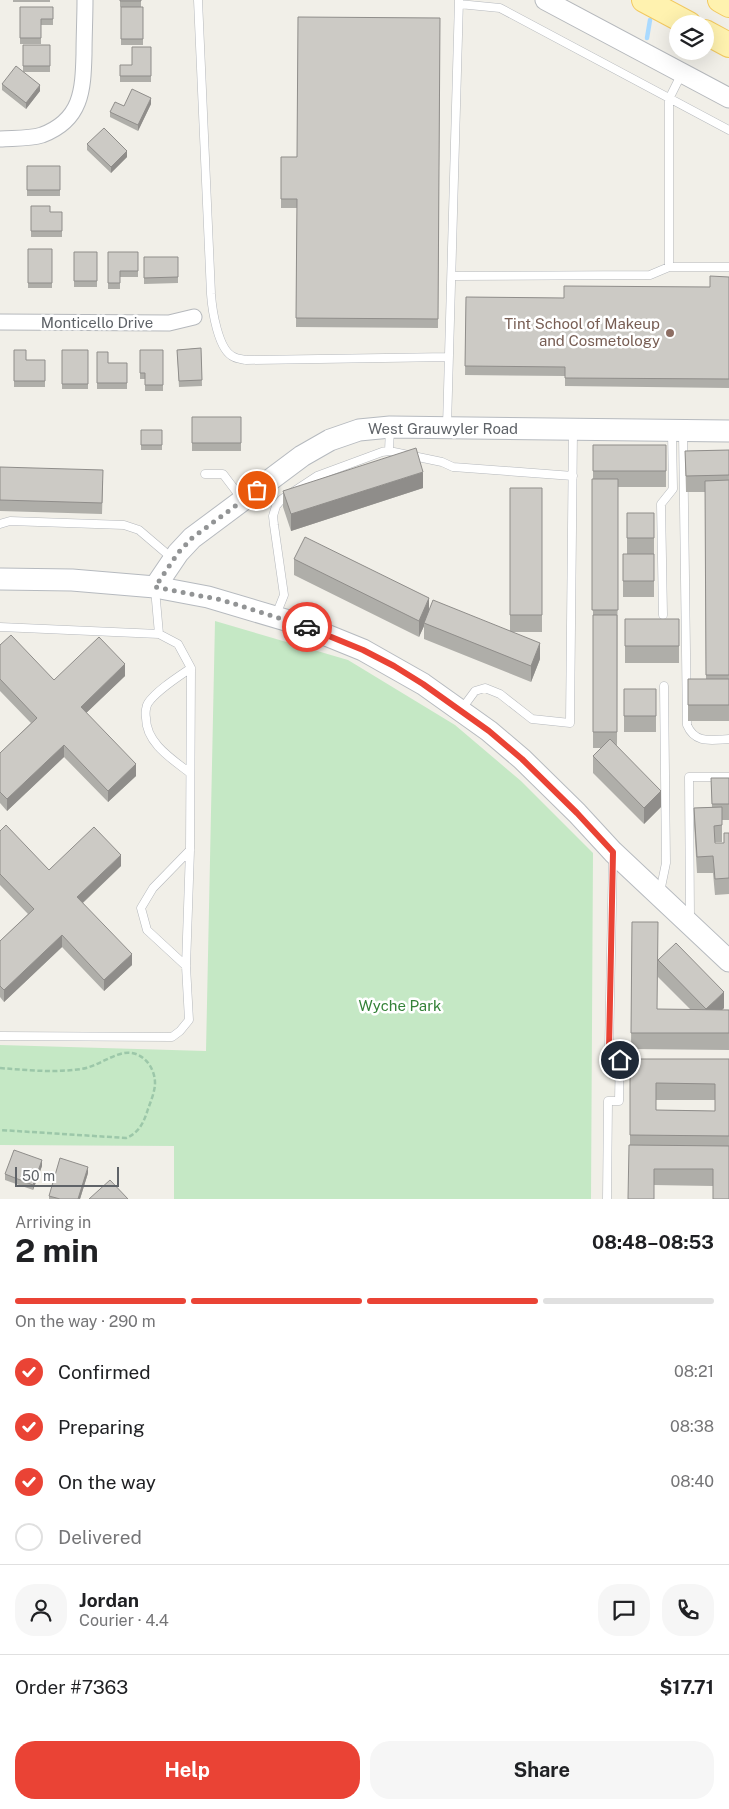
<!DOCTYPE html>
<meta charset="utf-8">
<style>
body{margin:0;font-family:"Public Sans",sans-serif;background:#f6f6f6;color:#202124;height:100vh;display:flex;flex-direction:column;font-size:19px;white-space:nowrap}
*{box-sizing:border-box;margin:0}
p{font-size:16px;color:#757577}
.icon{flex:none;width:28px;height:28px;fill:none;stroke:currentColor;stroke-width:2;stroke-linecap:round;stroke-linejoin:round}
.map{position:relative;height:1199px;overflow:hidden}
.panel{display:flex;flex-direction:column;background:#fff;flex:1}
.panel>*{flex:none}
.tools{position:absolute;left:669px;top:15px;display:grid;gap:10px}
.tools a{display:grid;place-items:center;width:45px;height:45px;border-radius:50%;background:#fff;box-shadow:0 5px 20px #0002;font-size:25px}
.scale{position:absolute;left:15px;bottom:12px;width:104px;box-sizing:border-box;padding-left:5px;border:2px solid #5f6368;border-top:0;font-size:14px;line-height:18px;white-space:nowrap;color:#5f6368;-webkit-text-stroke:4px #fff;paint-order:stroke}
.pin{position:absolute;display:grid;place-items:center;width:42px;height:42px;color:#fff;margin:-21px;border:2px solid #fff;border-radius:50%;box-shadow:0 1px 5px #0007}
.courier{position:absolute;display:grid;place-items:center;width:50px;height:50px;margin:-25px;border:4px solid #ea4335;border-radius:50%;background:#fff;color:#222;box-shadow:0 1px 6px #0007}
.summary em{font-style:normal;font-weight:700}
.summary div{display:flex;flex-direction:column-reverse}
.summary{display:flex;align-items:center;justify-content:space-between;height:85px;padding:0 15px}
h1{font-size:32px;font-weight:700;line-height:38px}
.bar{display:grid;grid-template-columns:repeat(4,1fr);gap:8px 5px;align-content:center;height:60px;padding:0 15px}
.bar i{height:6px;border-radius:4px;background:#e0e0e0}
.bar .current{background:#ea4335}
.bar p{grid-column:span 4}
.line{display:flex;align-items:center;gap:12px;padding:0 15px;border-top:1px solid #e0e0e0}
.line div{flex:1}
.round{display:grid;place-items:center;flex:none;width:52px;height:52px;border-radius:20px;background:#f6f6f6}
ol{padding:0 15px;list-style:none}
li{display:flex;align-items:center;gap:15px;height:55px}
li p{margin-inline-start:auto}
li .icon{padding:5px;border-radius:50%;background:#ea4335;color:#fff;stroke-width:4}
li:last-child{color:#757577}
li i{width:28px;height:28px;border:2px solid #e0e0e0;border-radius:50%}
.cta{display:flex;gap:10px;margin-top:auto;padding:10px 15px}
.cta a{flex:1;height:58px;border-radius:20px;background:#ea4335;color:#fff;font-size:20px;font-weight:700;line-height:58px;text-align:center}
.cta a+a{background:#f6f6f6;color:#202124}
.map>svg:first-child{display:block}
.green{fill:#c5e8c5}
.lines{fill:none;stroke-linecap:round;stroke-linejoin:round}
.stream{stroke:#aadaff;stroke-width:4.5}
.service-casing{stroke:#b5b8bc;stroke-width:9}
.minor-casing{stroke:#b5b8bc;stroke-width:17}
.tertiary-casing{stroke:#b5b8bc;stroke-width:21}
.secondary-casing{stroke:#b6babf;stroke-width:23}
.primary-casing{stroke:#f2c960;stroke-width:26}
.path{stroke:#9cc7a9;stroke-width:2.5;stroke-dasharray:5 2.5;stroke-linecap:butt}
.service{stroke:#fff;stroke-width:8}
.minor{stroke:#fff;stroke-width:15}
.tertiary{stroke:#fff;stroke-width:19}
.secondary{stroke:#fff;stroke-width:21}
.primary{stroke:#fff2af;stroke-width:24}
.wall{fill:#afaea9;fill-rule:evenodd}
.shaded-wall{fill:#8f8d8a}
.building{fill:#cccac5;stroke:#8f8d8a;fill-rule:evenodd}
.done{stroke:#929495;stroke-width:5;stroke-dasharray:0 9}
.route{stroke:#ea4335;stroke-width:6}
.education-dot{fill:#8d6e63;stroke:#fff;stroke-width:2}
.labels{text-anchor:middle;stroke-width:5;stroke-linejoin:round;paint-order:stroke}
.street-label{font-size:15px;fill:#5f6368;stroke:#fff}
.education-label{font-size:15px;fill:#785e54;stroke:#fff;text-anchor:end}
.park-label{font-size:15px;fill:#348238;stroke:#fff}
</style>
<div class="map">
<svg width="729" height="1199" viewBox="0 0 729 1199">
<rect width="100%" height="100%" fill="#f1efe8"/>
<path class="green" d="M215 621 348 660 455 725 521 781 593 853 591 1199H174V1146L0 1145V1045L206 1051Z"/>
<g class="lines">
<path class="stream" d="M647 38 650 20"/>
<defs>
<path id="service" d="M198 0 211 294C212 309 218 351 234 357 237 359 242 359 246 360L449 357
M459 4 500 8 729 130
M682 73 669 99V267H729
M452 276 650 275 669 267
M447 426 459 0
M683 432 687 725C695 744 711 740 729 739
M389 451 390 428
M205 474H223L242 499
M0 524 10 521 124 525 139 530 173 559
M155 589 159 634
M276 615 284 595 274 525 273 516 276 506 282 499 317 476 382 452 389 451 442 462 453 467 573 476
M663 615 661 504 673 489 672 432
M0 627 159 634 178 644 191 668 190 850 186 966 189 1020 180 1031 172 1037 0 1036
M461 710 475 691 485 688 500 694 532 719 570 723 573 431
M190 773C172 759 146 743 146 718 145 713 146 706 148 703 157 690 178 677 191 668
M660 892 666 863 664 686
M690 918 689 777H729
M186 966 147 930 141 908 153 888 190 850
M607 1199 608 1101H619L620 1049H609L613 858"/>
<path id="minor" d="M0 139C14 138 29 139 42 135 82 120 83 90 84 54 84 36 85 18 85 0
M0 322 169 323 194 317"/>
<path id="tertiary" d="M545 0 729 98"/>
<path id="secondary" d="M0 579 72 580 155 587 208 597 299 624 363 650 423 684 489 731 522 759 577 813 613 852 729 961
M155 587 178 553 192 538 302 456 330 440 359 430 390 427 729 431"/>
<path id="primary" d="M644 0 689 24
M720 0 729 5
M705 32 729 45"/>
</defs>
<use href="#service" class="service-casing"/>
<use href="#minor" class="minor-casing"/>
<use href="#tertiary" class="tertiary-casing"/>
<use href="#secondary" class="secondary-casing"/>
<use href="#primary" class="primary-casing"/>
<path class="path" d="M0 1068C26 1070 54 1073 81 1069 96 1067 109 1056 124 1053 142 1050 155 1067 155 1083 155 1091 151 1101 148 1109 144 1122 139 1133 126 1138L0 1130"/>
<use href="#service" class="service"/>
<use href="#minor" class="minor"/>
<use href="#tertiary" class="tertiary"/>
<use href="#secondary" class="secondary"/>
<use href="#primary" class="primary"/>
</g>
<path class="wall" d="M13 0H50V2H13Z
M120 0H141V7H143V45H121V7H120Z
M20 7H53V25H41V44H20Z
M440 18 438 328 296 327 297 208H281V157H297Z
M23 45H50V72H24L40 91 26 109 2 90V84L23 71Z
M151 47V82H120V65H132Z
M151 104 138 131 110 117V112L124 106Z
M87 144 127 157 111 173 87 150Z
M27 166H60V196H27Z
M31 206 50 212H62V237H31Z
M28 249H52V288H28Z
M74 252H97V287H74Z
M108 252H138V277H120V289H108Z
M144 257H178V283L144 284Z
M729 277V388L565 386V376L465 375 466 297 564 298 710 287Z
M201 348 202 386 179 387 177 350Z
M14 350 26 360H45V387H14Z
M62 350H88V389H62Z
M140 350H163V391H145V379H140Z
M97 352 108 363H127V389H97Z
M192 417H241V451H192Z
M141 430H162V450H141Z
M593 445H666V487H618L617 746 661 807 644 824 593 773V756L601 748H593Z
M729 450V721H688V679H706L705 492H686L685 451Z
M0 467 103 481 102 514 0 511Z
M423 488 291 531 283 507V491Z
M510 488H542V632H512L540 659 531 682 424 639V626L419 637 294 575V559L429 609 510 631Z
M627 513H654V554H627Z
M623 554H654V597H623Z
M625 619H679V663H625Z
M0 645 54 680 125 676 86 713 136 776 108 802 64 757 7 811 0 803V753L31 723 0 691Z
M624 689H656V732H624Z
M711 778H729V820H722V842H715V843H724L729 833V894L715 895 713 873H697L694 824V808L712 807Z
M0 831 49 870 121 866 83 903 132 965 104 991 62 947 4 1002 0 997V941L28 914 0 885Z
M632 922 657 1009 691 1010 658 977V960L724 1008 722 1010H729V1050L631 1049Z
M630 1059H729V1199L713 1186 654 1185 630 1145ZM656 1100H715V1111L656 1110Z
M42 1166 33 1190 5 1180V1174Z
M88 1173 80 1199H49V1196Z"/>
<path class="shaded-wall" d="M40 85V91L26 109V103Z
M151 98V104L138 131V125Z
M127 151V157L111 173V167Z
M423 472V488L291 531V514Z
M429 598V615L424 623V626L419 637V621Z
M540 643V659L531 682V666Z
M125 664V676L81 718V707Z
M64 745V757L7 811V799Z
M136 764V776L108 802V791Z
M661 791V807L644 824V808Z
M121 855V866L77 908V897Z
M62 935V947L4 1002V990Z
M132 954V965L104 991V980Z
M724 992V1008L706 1025V1009Z
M42 1160V1166L33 1190V1185Z
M88 1167V1173L80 1199H78Z"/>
<path class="building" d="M120 0H141V1H120Z
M20 7H53V19H41V38H20Z
M121 7H143V39H121Z
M298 17 440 18 438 319 296 318 297 199H281V157H297Z
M23 45H50V66H23Z
M132 47H151V76H120V65H132Z
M16 66 40 85 26 103 2 84Z
M132 89 151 98 138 125 110 112 115 102 124 106Z
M104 128 127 151 111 167 87 144Z
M27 166H60V190H27Z
M31 206H50V212H62V231H31Z
M28 249H52V283H28Z
M74 252H97V281H74Z
M108 252H138V271H120V283H108Z
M144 257H178V277L144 278Z
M710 276 729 277V379L565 378V367L465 366 466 297 564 298V286L710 287Z
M201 348 202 380 179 381 177 350Z
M14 350H26V360H45V381H14Z
M62 350H88V384H62Z
M140 350H163V385H145V373H140Z
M97 352H108V363H127V383H97Z
M192 417H241V443H192Z
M141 430H162V445H141Z
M593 445H666V471H593Z
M416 448 423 472 291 514 283 491Z
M729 450V475L686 476 685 451Z
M0 467 103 470 102 503 0 500Z
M592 479H618V610H592Z
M729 480V675H706L705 481Z
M510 488H542V615H510Z
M627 513H654V538H627Z
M305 537 429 598 419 621 294 559Z
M623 554H654V581H623Z
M433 600 540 643 531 666 424 623Z
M593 615H617V732H593Z
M625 619H679V646H625Z
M11 635 54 680 99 637 125 664 81 707 136 764 108 791 64 745 7 799 0 792V753L37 718 0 679V645Z
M688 679H729V705H688Z
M624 689H656V716H624Z
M610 739 661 791 644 808 593 756Z
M711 778H729V804H712Z
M722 807V825L714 826 715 843H724V833H729V878L715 879 713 856 697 857 694 808Z
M6 825 49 870 94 827 121 855 77 897 132 954 104 980 62 935 4 990 0 986V941L34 909 0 874V831Z
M632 922H658L657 1009 729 1010V1033H631Z
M676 943 724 992 706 1009 658 960Z
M630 1059H729V1136L630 1135ZM656 1083 715 1084V1111L656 1110Z
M629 1145 729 1146V1199H713V1169H654V1199H628Z
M14 1150 42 1160 33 1185 5 1174Z
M60 1158 88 1167 78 1199H60L49 1196Z
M110 1180 128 1199H89Z"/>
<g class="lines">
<path class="done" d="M257 490 192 538 178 553 155 587 222 600 307 627"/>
<path class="route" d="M307 627 363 650 394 666 423 684 489 731 522 759 577 813 613 852 609 1049H620V1060"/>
</g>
<circle class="education-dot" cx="670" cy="333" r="5"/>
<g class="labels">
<g class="street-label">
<text x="97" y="328">Monticello Drive</text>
<text x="443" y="434">West Grauwyler Road</text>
</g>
<g class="education-label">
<text x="660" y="329">Tint School of Makeup<tspan x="660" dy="17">and Cosmetology</tspan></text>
</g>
<g class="park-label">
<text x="400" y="1011">Wyche Park</text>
</g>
</g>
</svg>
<div class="tools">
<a><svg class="icon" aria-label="layers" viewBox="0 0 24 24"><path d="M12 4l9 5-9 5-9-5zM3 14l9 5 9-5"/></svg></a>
</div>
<div class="scale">50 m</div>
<div class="pin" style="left:257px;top:490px;background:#ea580c"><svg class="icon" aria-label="bag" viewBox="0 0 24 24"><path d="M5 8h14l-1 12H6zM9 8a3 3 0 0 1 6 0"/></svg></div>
<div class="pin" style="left:620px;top:1060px;background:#1f2937"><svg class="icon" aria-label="home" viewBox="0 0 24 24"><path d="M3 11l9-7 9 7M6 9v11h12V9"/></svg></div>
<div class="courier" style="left:307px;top:627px"><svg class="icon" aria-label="car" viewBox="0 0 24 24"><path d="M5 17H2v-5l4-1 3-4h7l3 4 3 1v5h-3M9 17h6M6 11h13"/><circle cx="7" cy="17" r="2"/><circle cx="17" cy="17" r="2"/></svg></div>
</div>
<section class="panel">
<div class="summary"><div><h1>2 min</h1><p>Arriving in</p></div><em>08:48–08:53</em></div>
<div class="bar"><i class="current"></i><i class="current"></i><i class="current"></i><i></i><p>On the way · 290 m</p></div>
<ol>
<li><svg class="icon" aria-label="check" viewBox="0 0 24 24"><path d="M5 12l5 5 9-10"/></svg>Confirmed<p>08:21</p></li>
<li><svg class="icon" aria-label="check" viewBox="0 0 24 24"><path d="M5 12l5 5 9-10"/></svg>Preparing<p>08:38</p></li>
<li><svg class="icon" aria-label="check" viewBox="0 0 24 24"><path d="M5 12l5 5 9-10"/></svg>On the way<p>08:40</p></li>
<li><i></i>Delivered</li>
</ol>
<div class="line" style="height:90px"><a class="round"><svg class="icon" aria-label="person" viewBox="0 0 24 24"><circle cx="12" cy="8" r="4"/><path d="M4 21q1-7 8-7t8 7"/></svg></a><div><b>Jordan</b><p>Courier · 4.4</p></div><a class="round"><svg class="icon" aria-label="chat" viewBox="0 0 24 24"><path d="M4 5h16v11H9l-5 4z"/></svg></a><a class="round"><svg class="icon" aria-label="phone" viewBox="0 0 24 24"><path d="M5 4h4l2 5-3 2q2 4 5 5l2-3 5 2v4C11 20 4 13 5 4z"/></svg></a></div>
<div class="line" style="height:65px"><div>Order #7363</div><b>$17.71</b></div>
<div class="cta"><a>Help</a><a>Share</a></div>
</section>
